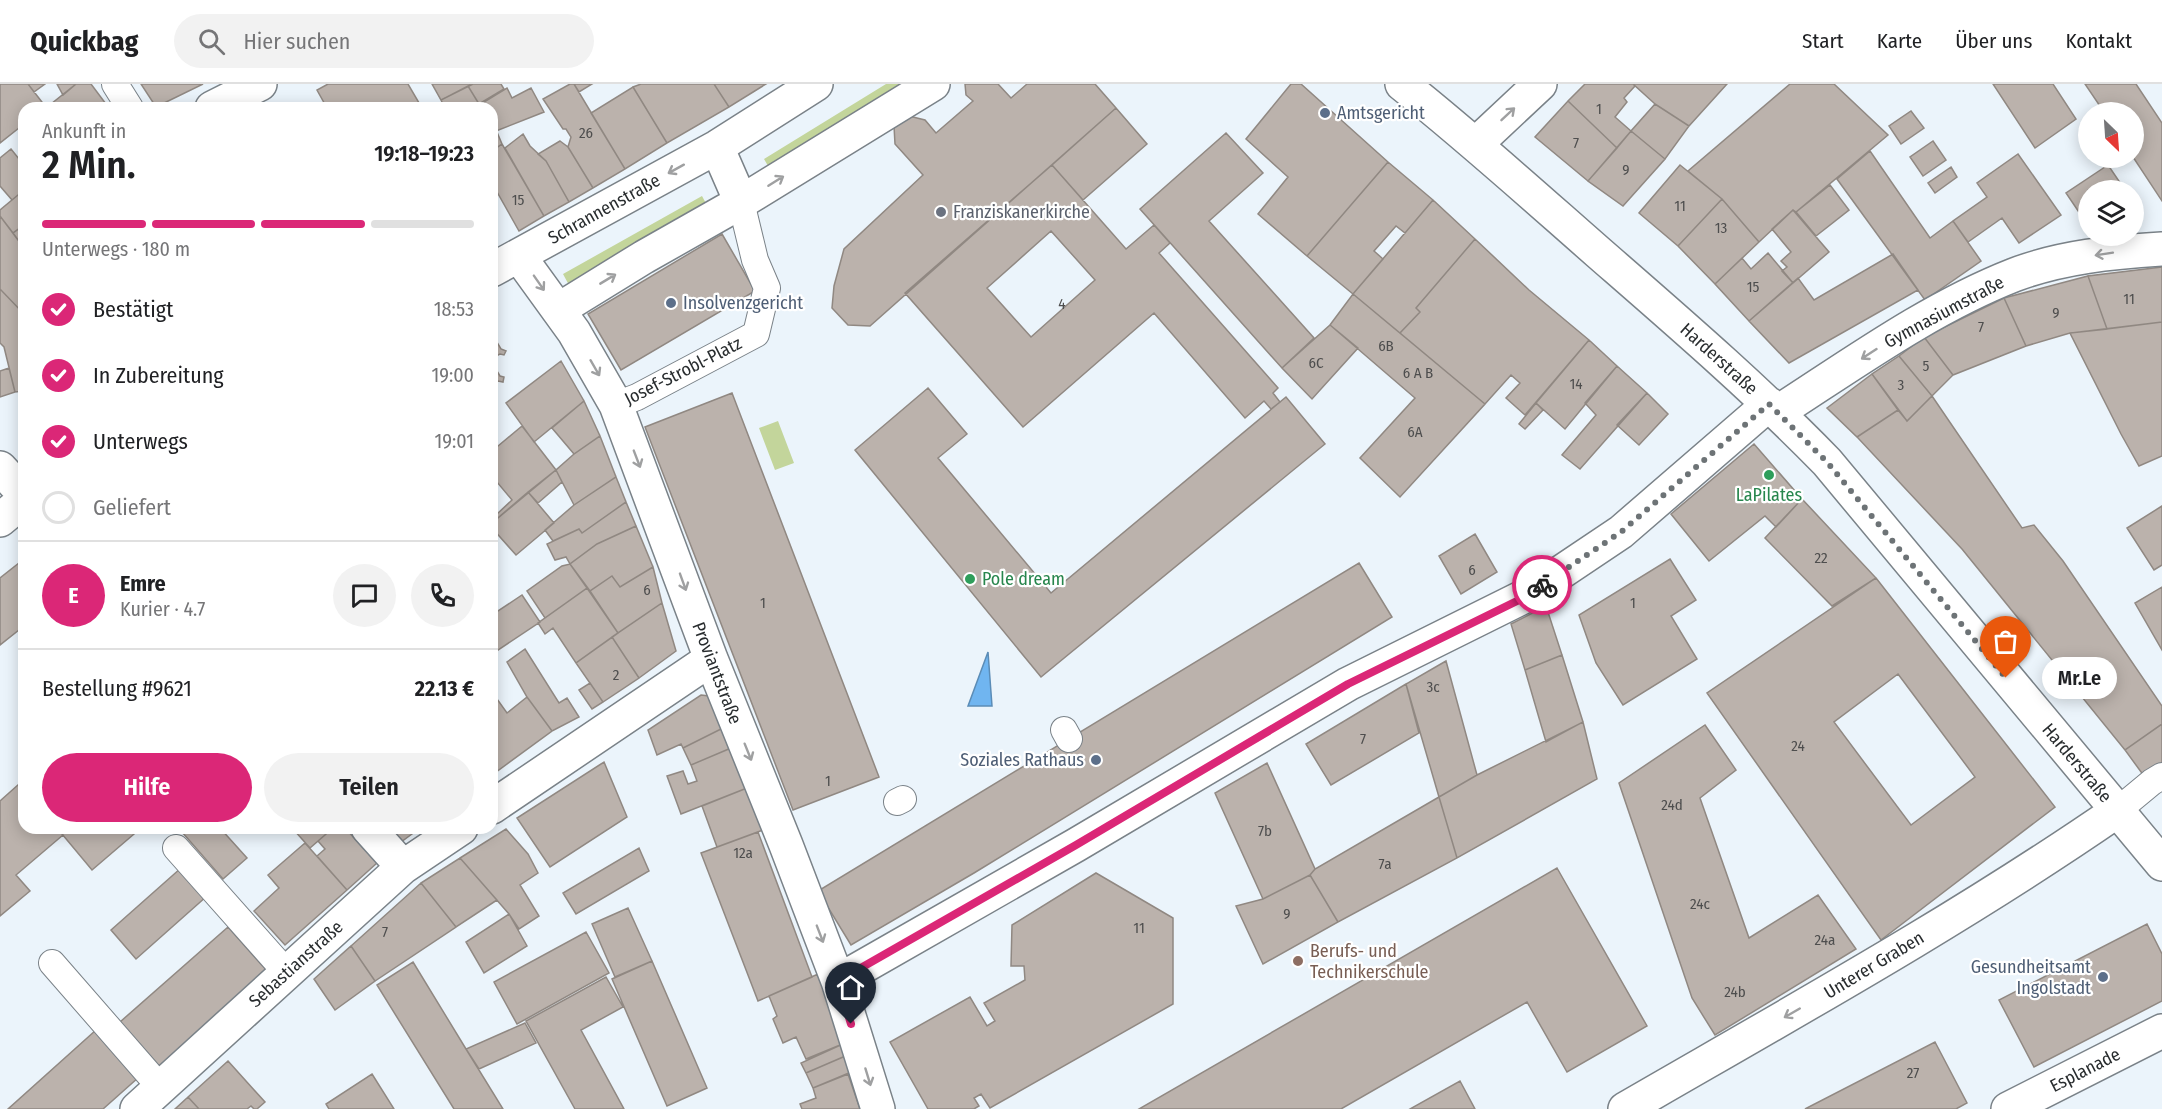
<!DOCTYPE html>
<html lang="de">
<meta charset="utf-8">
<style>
body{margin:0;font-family:"Fira Sans Condensed",sans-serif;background:#f2f2f2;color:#202124;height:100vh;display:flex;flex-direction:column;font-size:22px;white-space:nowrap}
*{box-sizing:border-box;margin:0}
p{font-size:20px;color:#757577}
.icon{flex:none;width:33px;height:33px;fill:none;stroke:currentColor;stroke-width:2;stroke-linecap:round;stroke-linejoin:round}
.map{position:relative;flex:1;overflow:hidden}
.sheet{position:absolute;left:18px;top:18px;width:480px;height:732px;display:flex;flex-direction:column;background:#fff;border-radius:18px;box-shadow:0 3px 15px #0003}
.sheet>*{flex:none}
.needle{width:39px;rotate:155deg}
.controls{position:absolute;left:2078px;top:18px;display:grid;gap:12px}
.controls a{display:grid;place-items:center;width:66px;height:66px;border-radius:50%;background:#fff;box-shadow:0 3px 15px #0003;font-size:30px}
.pin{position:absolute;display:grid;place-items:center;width:51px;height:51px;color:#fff;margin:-62px -26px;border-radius:50% 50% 50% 0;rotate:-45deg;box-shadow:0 0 6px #0007}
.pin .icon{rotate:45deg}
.courier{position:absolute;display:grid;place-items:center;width:60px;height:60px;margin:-30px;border:4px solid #db2777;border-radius:50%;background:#fff;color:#222;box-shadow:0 2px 8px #0007}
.bubble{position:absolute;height:42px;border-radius:21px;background:#fff;box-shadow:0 3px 15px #0003;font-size:20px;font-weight:600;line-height:42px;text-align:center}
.head em{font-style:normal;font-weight:600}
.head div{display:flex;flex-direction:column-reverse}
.head{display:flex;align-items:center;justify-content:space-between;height:102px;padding:0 24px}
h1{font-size:39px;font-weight:600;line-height:45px}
.bar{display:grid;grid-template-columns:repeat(4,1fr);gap:9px 6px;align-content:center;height:72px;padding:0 24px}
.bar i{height:8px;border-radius:4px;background:#e0e0e0}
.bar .active{background:#db2777}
.bar p{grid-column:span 4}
.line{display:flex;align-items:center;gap:15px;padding:0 24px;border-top:2px solid #e0e0e0}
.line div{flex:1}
.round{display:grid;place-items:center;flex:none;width:63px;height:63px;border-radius:32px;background:#f2f2f2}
ol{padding:0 24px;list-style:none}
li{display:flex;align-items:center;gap:18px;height:66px}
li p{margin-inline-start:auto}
li .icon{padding:6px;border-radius:50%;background:#db2777;color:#fff;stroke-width:4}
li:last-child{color:#757577}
li i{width:33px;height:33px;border:3px solid #e0e0e0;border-radius:50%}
.cta{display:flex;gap:12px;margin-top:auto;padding:12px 24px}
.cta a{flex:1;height:69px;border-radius:36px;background:#db2777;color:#fff;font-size:24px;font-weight:600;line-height:69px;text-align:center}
.cta a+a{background:#f2f2f2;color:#202124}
header{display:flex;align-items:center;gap:36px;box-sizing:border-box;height:84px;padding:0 30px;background:#fff;border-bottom:2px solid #e0e0e0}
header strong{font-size:28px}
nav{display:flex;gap:33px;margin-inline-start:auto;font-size:21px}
.search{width:420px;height:54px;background:#f2f2f2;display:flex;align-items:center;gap:15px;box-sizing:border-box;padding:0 21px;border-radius:33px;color:#757577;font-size:22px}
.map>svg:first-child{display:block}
.green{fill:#c3d59b}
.water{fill:#70b5f0;stroke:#5b8cb6;stroke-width:1.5}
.building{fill:#bbb2ac;stroke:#908882;stroke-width:1.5;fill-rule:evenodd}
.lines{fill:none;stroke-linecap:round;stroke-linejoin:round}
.pedestrian-casing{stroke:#7a8288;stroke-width:28}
.minor-casing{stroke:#7a8288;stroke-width:36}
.pedestrian{stroke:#fff;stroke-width:26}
.minor{stroke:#fff;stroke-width:33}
.oneway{stroke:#9fa0a1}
.done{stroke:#6d7376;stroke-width:6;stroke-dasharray:0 10.8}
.route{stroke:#db2777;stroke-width:8}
.service-dot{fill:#5c6f8a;stroke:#fff;stroke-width:2}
.worship-dot{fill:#6b7280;stroke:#fff;stroke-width:2}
.leisure-dot{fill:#2e9e5b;stroke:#fff;stroke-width:2}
.education-dot{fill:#8d6e63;stroke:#fff;stroke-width:2}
.labels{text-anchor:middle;stroke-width:4.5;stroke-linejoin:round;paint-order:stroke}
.number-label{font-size:15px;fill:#4e4e4e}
.service-label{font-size:18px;fill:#4e5e75;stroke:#fff;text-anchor:start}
.street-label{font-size:18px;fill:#292d2f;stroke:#fff}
.worship-label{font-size:18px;fill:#5b616d;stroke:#fff;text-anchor:start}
.leisure-label{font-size:18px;fill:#27864d;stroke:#fff}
.education-label{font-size:18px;fill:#785e54;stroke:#fff;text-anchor:start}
</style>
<header>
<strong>Quickbag</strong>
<div class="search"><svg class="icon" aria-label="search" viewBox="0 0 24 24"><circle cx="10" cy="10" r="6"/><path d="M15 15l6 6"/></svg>Hier suchen</div>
<nav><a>Start</a><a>Karte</a><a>Über uns</a><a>Kontakt</a></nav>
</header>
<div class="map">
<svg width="2162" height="1025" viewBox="0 0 2162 1025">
<rect width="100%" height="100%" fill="#ebf4fb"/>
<path class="green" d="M886 0H914L771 87 764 75Z
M702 112 709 125 570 203 563 190Z
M778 337 794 379 775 386 759 344Z"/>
<path class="water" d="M988 568 992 622H968Z"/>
<path class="building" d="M0 0H28L45 22 43 24H24V40L0 59Z
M28 0H45L34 8Z
M57 0H76L63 11Z
M76 0H91L109 24H46Z
M141 0H203L156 23Z
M328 0H408L422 24H327L317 6Z
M432 0H473L441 16Z
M473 0H501L504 5 479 20 468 2Z
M570 0H574L625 85 593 104 568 63 571 53 566 45H563L543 15Z
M574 0H592L579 8Z
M641 0H714L729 23 667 59 633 3Z
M714 0H766L729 23Z
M965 0H998L1011 14 1027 0H1095L1116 24 870 242 848 241 832 224 834 202 844 165 923 91 895 60 894 42 909 32 925 36 936 49 973 17 966 11Z
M1291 0H1301L1388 78 1307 172 1258 130 1288 93 1246 55Z
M1585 0H1633L1635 2 1624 14 1627 18 1615 33 1631 47 1617 64 1568 17Z
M1633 0H1727L1689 42 1655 20Z
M1790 0H1834L1888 51 1796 128 1793 126 1759 158 1722 115 1688 87Z
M1993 0H2053L2076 35 2035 64Z
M2085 0H2136L2162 39V117L2133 73V28H2104Z
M468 2 479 20 472 24H445L441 16Z
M633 3 667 59 625 85 591 29Z
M507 4 512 14 531 4 544 28 496 47 492 37V24H487L484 18Z
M1568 17 1617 64 1588 97 1535 53Z
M1655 20 1689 42 1665 75 1631 47Z
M1116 24 1147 60 1083 116 1052 81Z
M1911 27 1924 44 1901 60 1889 42Z
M494 41 502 60 492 67V42Z
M1631 47 1665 75 1623 122 1588 97Z
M1226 49 1263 89 1209 137 1314 254 1282 284 1140 125Z
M523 50 530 62 546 77 569 118 544 132 505 64Z
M560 57 568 63 593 104 569 118 546 77 538 70Z
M1933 57 1946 76 1923 92 1910 73Z
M502 60 544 132 519 147 492 99V67Z
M11 65 19 75 24 71V106L12 116 0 102V74Z
M1870 67 1930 154 1953 137 1981 177 1925 216 1837 95Z
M2018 70 2061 131 2019 159 2002 134 1968 158 1953 137 1987 113 1977 99Z
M1388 78 1433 116 1405 149 1396 142 1374 167 1383 175 1353 210 1307 172Z
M1052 81 1126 165 1154 141 1170 159 1159 169 1278 304 1273 309 1280 318 1271 325 1264 317 1245 334 1154 229 1023 343 905 209ZM1051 147 1095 196 1031 253 987 204Z
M1680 81 1722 115 1678 162 1639 129Z
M2108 81 2125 106H2088V136L2085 137 2066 109Z
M1951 83 1957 93 1935 109 1928 99Z
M1830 101 1849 126 1816 152 1796 128Z
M24 106V141L13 149 0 132V126Z
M1722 115 1759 158 1715 200 1678 162Z
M1433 116 1475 155 1416 224 1420 228 1400 249 1353 210Z
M1793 126 1829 168 1793 199 1782 187 1787 183 1781 177 1791 168 1772 145Z
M0 132 24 164V230L0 205Z
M24 141V164L13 149Z
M722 150 755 207 621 286 588 230Z
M1475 155 1529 206 1589 256 1525 331 1506 314 1520 299 1511 291 1485 320 1400 249 1420 228 1416 224Z
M1768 169 1793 199 1749 237 1715 200 1742 174 1751 185Z
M1893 170 1918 206 1789 279 1749 237 1798 194 1814 216Z
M2162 183V238L2107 245 2088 192Z
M2088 192 2107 245 2070 249 2026 262 2004 214Z
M0 205 24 230V307L15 308 4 263 0 259Z
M1353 210 1485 320 1400 413 1360 374 1415 314 1330 241Z
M2004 214 2026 262 1953 291 1924 253Z
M2162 238V372L2139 382 2121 350 2070 249Z
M1330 241 1358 264 1312 315 1282 284Z
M492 250 501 265 506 267 504 271 500 270 492 274Z
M1924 253 1953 291 1932 312 1899 272Z
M1589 256 1617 282 1565 345 1536 319Z
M1899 272 1932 312 1907 337 1872 290Z
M561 277 584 317 534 358 506 319Z
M492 279 500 292 504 293 503 298 498 297 492 300Z
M1617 282 1647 309 1580 385 1562 371 1596 331 1585 319Z
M9 284 15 308 0 313V287Z
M1872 290 1898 326 1857 353 1827 324Z
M928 304 967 350 938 374 1051 509 1286 313 1325 360 1041 593 855 366Z
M732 309 879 693 793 726 645 343Z
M1647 309 1668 330 1639 361 1617 341Z
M1932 312 2022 444 2034 441 2063 477 2162 622V640L2125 666 1962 465 1857 353 1898 326 1907 337Z
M584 317 600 352 574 370 552 344Z
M1536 319 1543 326 1525 345 1519 340Z
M522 342 556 386 492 439V424L497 430 512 416 497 398 492 403V367Z
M600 352 616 393 574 421 556 386 574 370Z
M1754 360 1802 415 1776 443 1765 432 1709 477 1671 430Z
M556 386 562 398 538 419 528 408Z
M616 393 626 418 582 449 579 445 553 457 545 446 574 421Z
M528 408 554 439 516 471 492 444V439Z
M1802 415 1876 494 1832 522 1765 454Z
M626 418 636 442 597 460 570 480 566 473 555 476 547 460 579 445 582 449Z
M2162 422V481L2154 486 2127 444Z
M636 442 653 483 620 503 612 492 590 507 570 480 597 460Z
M1475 450 1497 488 1461 510 1439 472Z
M24 475V542L0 561V494Z
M1670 475 1696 516 1671 532 1697 575 1623 621 1596 579 1579 531Z
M1359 479 1392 533 974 789 851 861 818 807Z
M570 480 587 504 545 534 527 507 562 482Z
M653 483 662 519 618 549 590 507 612 492 620 503Z
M1876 494 2055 723 1881 856 1707 609ZM1898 590 1975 693 1911 741 1834 638Z
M2162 503V566L2135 519Z
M587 504 618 549 576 579 553 544 545 550 538 539Z
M522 511 540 538 492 570V531Z
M662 519 676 567 639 594 612 553Z
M1546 522 1562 571 1525 586 1511 540Z
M612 553 639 594 603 618 576 579Z
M525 565 559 619 567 614 579 633 552 647 527 613 507 578Z
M1562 571 1583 638 1546 658 1525 586Z
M1446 577 1477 691 1439 713 1406 600Z
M590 599 603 618 592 625 579 606Z
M1406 600 1419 649 1331 701 1306 660Z
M492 608 507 629 527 613 552 647 492 691Z
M701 611 709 612 723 644 683 664 681 660 657 671 648 646Z
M1583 638 1597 695 1457 774 1439 713 1477 691Z
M2162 640V679L2144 692 2125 666Z
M1705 641 1736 686 1700 714 1749 854 1818 811 1856 865 1715 951 1692 914 1619 699Z
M723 644 731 664 691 681 683 664Z
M731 664 747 704 681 730 667 692 683 687 688 700 697 697 691 681Z
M604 678 627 733 550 783 517 734Z
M1267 679 1315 785 1310 791 1263 815 1215 709Z
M19 700 24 706V744H57L63 751 16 791 30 807 0 832V717Z
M747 704 763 746 717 763 702 722Z
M1439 713 1457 774 1338 838 1310 791 1315 785Z
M57 744H141L92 786Z
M187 744H220L247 774 223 795 182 748Z
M295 744H333L310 764 293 745Z
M333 744H345L377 779 347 806 317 772 325 765 318 757Z
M382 744H420L397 761Z
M506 745 528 770 538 789 520 801 539 832 519 845 509 830 460 774Z
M758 748 812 893 758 917 701 769Z
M305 759 347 806 285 861 254 827 279 804 268 791Z
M639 764 649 787 576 830 563 809Z
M460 774 497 816 456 843 421 799Z
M181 784 207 812 136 875 111 846Z
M1557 784 1647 942 1567 988 1527 918 1341 1025H1139Z
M1096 789 1173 834V920L990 1024 981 1010 974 1014 979 1022 974 1025H928L890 958 970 913 987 942 995 937 984 919 1025 896 1024 882H1011L1012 841Z
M1310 791 1338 838 1263 880 1236 822 1263 815Z
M421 799 456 843 375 897 351 862Z
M628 824 652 877 615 893 592 840Z
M509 830 527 862 484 889 466 858Z
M2147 840 2162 870V917L2034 983 1999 916Z
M228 843 268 888 160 983 120 938Z
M586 848 609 889 517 940 494 898Z
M351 862 375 897 335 926 314 895Z
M652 877 707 1004 667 1022 612 895Z
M413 878 466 965 503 1025H454L377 901Z
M818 890 845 959 806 975 796 953 783 959 773 935 777 932 769 912Z
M606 893 623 923 581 946 624 1025H575L526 937Z
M525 939 536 959 479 985 466 965Z
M96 946 139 993 103 1025H8Z
M1935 958 1967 1019 1956 1025H1805Z
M845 959 850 970 806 989 801 979Z
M850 970 856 986 813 1004 806 989Z
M228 977 265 1018 257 1025H254L251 1022 247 1025H199L188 1013Z
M372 990 394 1025H329L326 1020Z
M848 990 860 1025H802L800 1020 816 1014 813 1004Z
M1460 997 1475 1025H1410Z
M188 1013 199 1025H175Z"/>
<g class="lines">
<defs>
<path id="pedestrian" d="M115 0 130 24
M616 321 637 313 756 250 767 204 755 176 741 118
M1064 646 1069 655
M897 718 903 715
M2117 727 2152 698 2162 692
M176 764 287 889
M52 879 161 1004"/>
<path id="minor" d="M1402 0C1470 54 1534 112 1599 169 1677 237 1755 304 1827 378L2162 780
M212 24 260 0
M1476 60 1540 0
M717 63 741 118
M519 172 574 248 616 321 711 575 786 761 838 897 878 1025
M492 186 717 63 816 0
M558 226 644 173 741 118 933 0
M1778 328C1854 279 1930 224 2014 191 2061 173 2113 168 2162 165
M0 384 24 410
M0 436 24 416
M492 723 711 575
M368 744 403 783
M838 897 1076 761 1348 600 1527 511 1621 448 1769 320
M137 1025 403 783 461 744
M1625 1025C1791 929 1959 836 2117 727
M2008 1025 2162 947"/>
</defs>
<use href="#pedestrian" class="pedestrian-casing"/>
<use href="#minor" class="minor-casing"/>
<use href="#pedestrian" class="pedestrian"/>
<use href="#minor" class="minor"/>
</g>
<defs><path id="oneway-shaft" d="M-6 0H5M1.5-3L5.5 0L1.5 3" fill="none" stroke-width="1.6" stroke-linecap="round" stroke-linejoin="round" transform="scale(1.5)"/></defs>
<g class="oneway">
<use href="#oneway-shaft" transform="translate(1508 30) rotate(-43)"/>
<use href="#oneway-shaft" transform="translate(676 85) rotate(151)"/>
<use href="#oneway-shaft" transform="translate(776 97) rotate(-32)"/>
<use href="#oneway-shaft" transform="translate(2104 170) rotate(171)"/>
<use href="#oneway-shaft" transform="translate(608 195) rotate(-31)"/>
<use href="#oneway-shaft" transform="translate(539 199) rotate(55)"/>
<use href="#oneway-shaft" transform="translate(1869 270) rotate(147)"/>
<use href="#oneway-shaft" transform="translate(595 284) rotate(60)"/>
<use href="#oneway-shaft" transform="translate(637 375) rotate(69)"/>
<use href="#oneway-shaft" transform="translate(683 498) rotate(70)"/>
<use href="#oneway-shaft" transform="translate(748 668) rotate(68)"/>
<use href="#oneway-shaft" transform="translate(820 850) rotate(69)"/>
<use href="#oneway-shaft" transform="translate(1792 929) rotate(150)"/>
<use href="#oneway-shaft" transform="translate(868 993) rotate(73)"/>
</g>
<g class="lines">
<path class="done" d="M1542 501 1621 448 1769 320 1827 378 2006 594"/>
<path class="route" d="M851 940 838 897 1076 761 1348 600 1527 512 1542 501"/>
</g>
<g class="service-dot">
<circle cx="1325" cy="29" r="6"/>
<circle cx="671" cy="219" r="6"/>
<circle cx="1096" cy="676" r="6"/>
<circle cx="2103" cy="893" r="6"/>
</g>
<circle class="worship-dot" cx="941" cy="128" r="6"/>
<g class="leisure-dot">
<circle cx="1769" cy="391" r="6"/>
<circle cx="970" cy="495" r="6"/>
</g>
<circle class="education-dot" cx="1298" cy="877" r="6"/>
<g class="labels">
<g class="number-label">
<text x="1599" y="30">1</text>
<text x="586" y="54">26</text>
<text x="1576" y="64">7</text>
<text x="1626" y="91">9</text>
<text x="518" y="121">15</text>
<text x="1680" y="127">11</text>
<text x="1721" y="149">13</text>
<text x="1753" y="208">15</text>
<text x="2129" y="220">11</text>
<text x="1062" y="225">4</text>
<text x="2056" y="234">9</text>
<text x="1981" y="248">7</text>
<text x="1386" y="267">6B</text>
<text x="1316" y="284">6C</text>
<text x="1926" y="287">5</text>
<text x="1418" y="294">6 A B</text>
<text x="1576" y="305">14</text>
<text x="1901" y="306">3</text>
<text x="1415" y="353">6A</text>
<text x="1821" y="479">22</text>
<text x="1472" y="491">6</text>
<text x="647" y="511">6</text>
<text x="763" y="524">1</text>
<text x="1633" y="524">1</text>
<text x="616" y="596">2</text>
<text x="1433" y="608">3c</text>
<text x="1363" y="660">7</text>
<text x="1798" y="667">24</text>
<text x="828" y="702">1</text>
<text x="1672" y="726">24d</text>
<text x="1265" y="752">7b</text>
<text x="743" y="774">12a</text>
<text x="1385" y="785">7a</text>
<text x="1700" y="825">24c</text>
<text x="1287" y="835">9</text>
<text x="1139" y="849">11</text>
<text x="385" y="853">7</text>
<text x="1825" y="861">24a</text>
<text x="1735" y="913">24b</text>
<text x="1913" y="994">27</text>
</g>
<g class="service-label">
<text x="1337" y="35">Amtsgericht</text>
<text x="683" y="225">Insolvenzgericht</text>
<text x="1084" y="682" text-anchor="end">Soziales Rathaus</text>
<text x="2091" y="889" text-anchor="end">Gesundheitsamt<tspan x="2091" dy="21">Ingolstadt</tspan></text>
</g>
<g class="street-label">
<text transform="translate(604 125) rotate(-29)" y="6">Schrannenstraße</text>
<text transform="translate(1944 228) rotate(-28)" y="6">Gymnasiumstraße</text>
<text transform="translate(1719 275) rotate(42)" y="6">Harderstraße</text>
<text transform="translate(683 287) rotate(-27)" y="6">Josef-Strobl-Platz</text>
<text transform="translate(717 589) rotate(69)" y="6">Proviantstraße</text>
<text transform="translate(2077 679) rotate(50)" y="6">Harderstraße</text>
<text transform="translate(296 880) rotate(-42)" y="6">Sebastianstraße</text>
<text transform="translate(1874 881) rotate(-31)" y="6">Unterer Graben</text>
<text transform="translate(2085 986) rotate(-27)" y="6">Esplanade</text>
</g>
<g class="worship-label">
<text x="953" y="134">Franziskanerkirche</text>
</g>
<g class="leisure-label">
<text x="1769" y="417">LaPilates</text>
<text x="982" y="501" text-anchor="start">Pole dream</text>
</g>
<g class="education-label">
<text x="1310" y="873">Berufs- und<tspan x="1310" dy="21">Technikerschule</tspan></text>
</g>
</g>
</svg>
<div class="controls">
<a><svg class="needle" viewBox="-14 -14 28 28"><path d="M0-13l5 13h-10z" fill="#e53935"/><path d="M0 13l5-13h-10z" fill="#757577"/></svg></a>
<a><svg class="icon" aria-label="layers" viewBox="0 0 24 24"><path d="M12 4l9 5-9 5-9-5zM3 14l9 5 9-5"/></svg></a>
</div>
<div class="pin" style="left:2006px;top:594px;background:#ea580c"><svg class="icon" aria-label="bag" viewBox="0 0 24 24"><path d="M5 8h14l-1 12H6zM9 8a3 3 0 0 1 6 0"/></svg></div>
<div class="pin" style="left:851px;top:940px;background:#1f2937"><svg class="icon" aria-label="home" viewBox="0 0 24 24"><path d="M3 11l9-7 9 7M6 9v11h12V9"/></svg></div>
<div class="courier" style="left:1542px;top:501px"><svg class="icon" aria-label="bike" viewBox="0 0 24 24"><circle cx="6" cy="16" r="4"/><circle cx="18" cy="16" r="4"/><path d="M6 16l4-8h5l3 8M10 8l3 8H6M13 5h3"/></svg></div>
<div class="bubble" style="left:2042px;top:573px;width:75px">Mr.Le</div>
<section class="sheet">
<div class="head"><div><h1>2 Min.</h1><p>Ankunft in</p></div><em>19:18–19:23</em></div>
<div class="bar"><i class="active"></i><i class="active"></i><i class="active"></i><i></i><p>Unterwegs · 180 m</p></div>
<ol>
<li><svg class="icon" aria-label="check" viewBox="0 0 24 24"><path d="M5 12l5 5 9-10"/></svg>Bestätigt<p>18:53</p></li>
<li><svg class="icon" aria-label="check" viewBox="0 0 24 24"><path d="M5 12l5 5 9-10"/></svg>In Zubereitung<p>19:00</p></li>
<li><svg class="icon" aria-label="check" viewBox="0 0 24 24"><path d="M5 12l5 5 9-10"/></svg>Unterwegs<p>19:01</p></li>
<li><i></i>Geliefert</li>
</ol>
<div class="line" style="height:108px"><b class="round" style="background:#db2777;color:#fff">E</b><div><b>Emre</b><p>Kurier · 4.7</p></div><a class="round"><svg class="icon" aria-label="chat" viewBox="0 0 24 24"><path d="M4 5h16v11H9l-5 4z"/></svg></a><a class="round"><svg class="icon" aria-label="phone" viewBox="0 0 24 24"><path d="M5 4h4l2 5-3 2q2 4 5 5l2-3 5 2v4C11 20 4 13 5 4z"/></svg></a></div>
<div class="line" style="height:78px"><div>Bestellung #9621</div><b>22.13 €</b></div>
<div class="cta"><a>Hilfe</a><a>Teilen</a></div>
</section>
</div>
